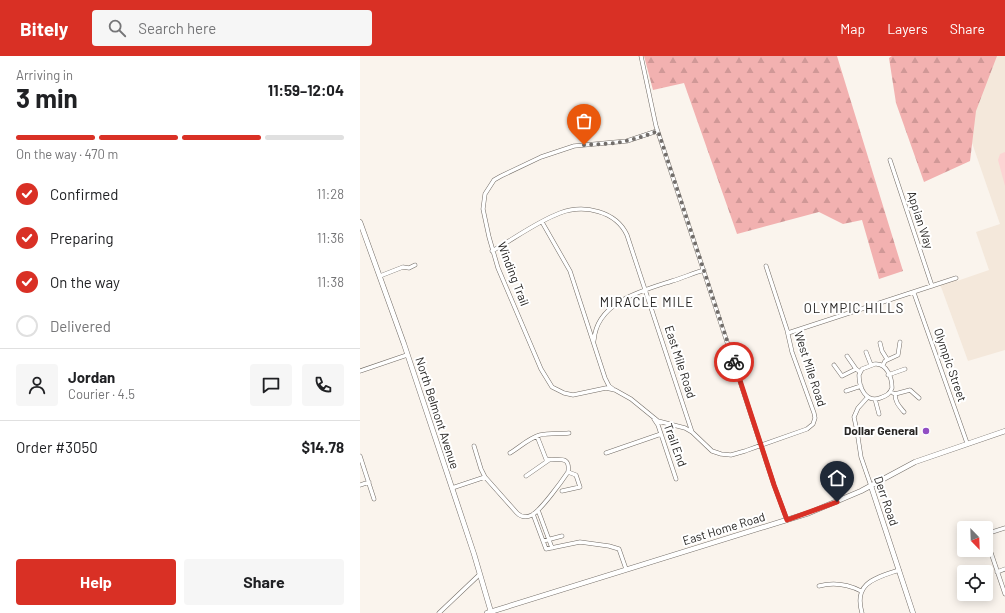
<!DOCTYPE html>
<meta charset="utf-8">
<style>
body{margin:0;font-family:Barlow,sans-serif;background:#f6f6f6;color:#202124;height:100vh;display:flex;flex-direction:column;font-size:15px;white-space:nowrap}
*{box-sizing:border-box;margin:0}
p{font-size:13px;color:#757577}
.icon{flex:none;width:22px;height:22px;fill:none;stroke:currentColor;stroke-width:2;stroke-linecap:round;stroke-linejoin:round}
.map{position:relative;flex:1;overflow:hidden}
.sheet{display:flex;flex-direction:column;background:#fff;width:360px}
.sheet>*{flex:none}
.needle{width:26px;rotate:157deg}
.fabs{position:absolute;left:597px;top:465px;display:grid;gap:8px}
.fabs a{display:grid;place-items:center;width:36px;height:36px;border-radius:4px;background:#fff;box-shadow:0 2px 10px #0003;font-size:20px}
.pin{position:absolute;display:grid;place-items:center;width:34px;height:34px;color:#fff;margin:-41px -17px;border-radius:50% 50% 50% 0;rotate:-45deg;box-shadow:0 0 4px #0007}
.pin .icon{rotate:45deg}
.courier{position:absolute;display:grid;place-items:center;width:40px;height:40px;margin:-20px;border:3px solid #d93025;border-radius:50%;background:#fff;color:#222;box-shadow:0 1px 5px #0007}
.head em{font-style:normal;font-weight:700}
.head div{display:flex;flex-direction:column-reverse}
.head{display:flex;align-items:center;justify-content:space-between;height:68px;padding:0 16px}
h1{font-size:26px;font-weight:700;line-height:30px}
.bar{display:grid;grid-template-columns:repeat(4,1fr);gap:6px 4px;align-content:center;height:48px;padding:0 16px}
.bar i{height:5px;border-radius:3px;background:#e0e0e0}
.bar .on{background:#d93025}
.bar p{grid-column:span 4}
.line{display:flex;align-items:center;gap:10px;padding:0 16px;border-top:1px solid #e0e0e0}
.line div{flex:1}
.round{display:grid;place-items:center;flex:none;width:42px;height:42px;border-radius:4px;background:#f6f6f6}
ol{padding:0 16px;list-style:none}
li{display:flex;align-items:center;gap:12px;height:44px}
li p{margin-inline-start:auto}
li .icon{padding:4px;border-radius:50%;background:#d93025;color:#fff;stroke-width:4}
li:last-child{color:#757577}
li i{width:22px;height:22px;border:2px solid #e0e0e0;border-radius:50%}
.primary-button{display:flex;gap:8px;margin-top:auto;padding:8px 16px}
.primary-button a{flex:1;height:46px;border-radius:4px;background:#d93025;color:#fff;font-size:16px;font-weight:700;line-height:46px;text-align:center}
.primary-button a+a{background:#f6f6f6;color:#202124}
header{display:flex;align-items:center;gap:24px;box-sizing:border-box;height:56px;padding:0 20px;background:#d93025;color:#fff}
header strong{font-size:19px}
nav{display:flex;gap:22px;margin-inline-start:auto;font-size:14px}
.search{width:280px;height:36px;background:#f6f6f6;display:flex;align-items:center;gap:10px;box-sizing:border-box;padding:0 14px;border-radius:4px;color:#757577;font-size:15px}
main{display:flex;flex:1;min-height:0}
.map>svg:first-child{display:block}
.built{fill:#f4e8db}
.forest{fill:url(#forest-firs)}
.pitch{fill:#fcd5d4}
.lines{fill:none;stroke-linecap:round;stroke-linejoin:round}
.minor-casing{stroke:#726c66;stroke-width:4.5}
.tertiary-casing{stroke:#726c66;stroke-width:5.5}
.minor{stroke:#fff;stroke-width:3.5}
.tertiary{stroke:#fff;stroke-width:4.5}
.done{stroke:#716d6a;stroke-width:4;stroke-dasharray:0 7.2}
.route{stroke:#d93025;stroke-width:5}
.poi-dot{fill:#914ec3;stroke:#fff;stroke-width:1.5}
.labels{text-anchor:middle;stroke-width:4;stroke-linejoin:round;paint-order:stroke}
.street-label{font-size:12px;fill:#272523;stroke:#fff}
.poi-label{font-size:12px;font-weight:bold;fill:#272523;stroke:#fff;text-anchor:end}
.neighbourhood-label{font-size:13px;letter-spacing:1px;fill:#272523;stroke:#fff}
</style>
<header>
<strong>Bitely</strong>
<div class="search"><svg class="icon" aria-label="search" viewBox="0 0 24 24"><circle cx="10" cy="10" r="6"/><path d="M15 15l6 6"/></svg>Search here</div>
<nav><a>Map</a><a>Layers</a><a>Share</a></nav>
</header>
<main>
<section class="sheet">
<div class="head"><div><h1>3 min</h1><p>Arriving in</p></div><em>11:59–12:04</em></div>
<div class="bar"><i class="on"></i><i class="on"></i><i class="on"></i><i></i><p>On the way · 470 m</p></div>
<ol>
<li><svg class="icon" aria-label="check" viewBox="0 0 24 24"><path d="M5 12l5 5 9-10"/></svg>Confirmed<p>11:28</p></li>
<li><svg class="icon" aria-label="check" viewBox="0 0 24 24"><path d="M5 12l5 5 9-10"/></svg>Preparing<p>11:36</p></li>
<li><svg class="icon" aria-label="check" viewBox="0 0 24 24"><path d="M5 12l5 5 9-10"/></svg>On the way<p>11:38</p></li>
<li><i></i>Delivered</li>
</ol>
<div class="line" style="height:72px"><a class="round"><svg class="icon" aria-label="person" viewBox="0 0 24 24"><circle cx="12" cy="8" r="4"/><path d="M4 21q1-7 8-7t8 7"/></svg></a><div><b>Jordan</b><p>Courier · 4.5</p></div><a class="round"><svg class="icon" aria-label="chat" viewBox="0 0 24 24"><path d="M4 5h16v11H9l-5 4z"/></svg></a><a class="round"><svg class="icon" aria-label="phone" viewBox="0 0 24 24"><path d="M5 4h4l2 5-3 2q2 4 5 5l2-3 5 2v4C11 20 4 13 5 4z"/></svg></a></div>
<div class="line" style="height:52px"><div>Order #3050</div><b>$14.78</b></div>
<div class="primary-button"><a>Help</a><a>Share</a></div>
</section>
<div class="map">
<svg width="645" height="557" viewBox="0 0 645 557">
<defs>
<pattern id="forest-firs" width="22" height="20" patternUnits="userSpaceOnUse"><rect width="22" height="20" fill="#f2b1b0"/><path d="M5 1l3.5 6h-7zM16 11l3.5 6h-7z" fill="#d09897"/></pattern>
</defs>
<rect width="100%" height="100%" fill="#faf4ed"/>
<path class="built" d="M582 0H645V294L608 305 580 228 596 222 597 225 629 214 616 176 640 168Z"/>
<path class="forest" d="M284 0H477L543 215 519 223 502 164 483 168 459 156 377 178 324 27 293 34Z
M532 0H637L616 55 610 105 564 126 536 47 529 2Z"/>
<path class="pitch" d="M645 96V130L638 104 640 98Z"/>
<g class="lines">
<defs>
<path id="minor" d="M281 0 296 70 414 429 427 464
M297 75 267 85 214 90 181 101 141 120 134 124 125 138 123 153 129 181 138 212 181 313 192 331 204 337 213 339 246 332 255 334 271 343 298 365 325 372 332 376
M530 104 572 230
M182 166 210 215 245 322 249 330 253 333
M132 195C154 183 176 166 200 157 224 148 256 155 267 179L332 376 352 395 361 398 371 399 385 395 447 373 453 368 455 362 454 357 432 296 427 274 406 210
M20 220 43 211 49 212 55 209
M554 237 607 387
M428 277 596 222
M234 284C237 246 281 235 312 225 323 222 333 217 344 214
M520 287 522 295 527 303
M506 296 511 309
M487 300 496 313
M515 308C527 307 532 322 532 332 530 338 526 340 520 342 506 347 499 332 499 319L502 313Z
M474 309 482 320 496 313 500 316
M523 309 525 305 538 299 540 286
M0 315 47 299
M528 319 545 313
M486 335 501 330
M533 337 535 338C535 346 539 350 544 356
M535 338 550 334 559 342
M507 342 498 352 494 361 497 375 501 401 511 430
M515 343 519 358
M294 363 298 369 316 423
M177 380 186 403C195 406 211 397 208 416
M114 390 121 413 125 421 157 457C161 461 166 462 172 459 181 454 202 425 208 416
M150 397C160 391 169 382 180 379 189 377 200 378 209 377
M246 397 301 378
M0 400 14 443
M166 420 189 404
M0 429 9 426
M92 432 125 421
M202 435 220 431 216 419 208 416
M178 454 192 492
M173 458 186 493 220 486 249 490 259 493 266 513
M626 478 645 472
M626 482 645 538
M183 485 202 480
M637 516 645 513
M459 530C474 526 487 528 501 535
M79 557 119 519
M502 557C493 526 516 522 539 514"/>
<path id="tertiary" d="M0 166 44 288 114 498 131 556
M511 430 553 557
M127 557 449 457 501 435 555 406 645 375"/>
</defs>
<use href="#minor" class="minor-casing"/>
<use href="#tertiary" class="tertiary-casing"/>
<use href="#minor" class="minor"/>
<use href="#tertiary" class="tertiary"/>
</g>
<g class="lines">
<path class="done" d="M224 89 257 87 278 82 298 75 374 306"/>
<path class="route" d="M374 306 414 429 427 464 477 446"/>
</g>
<circle class="poi-dot" cx="566" cy="375" r="4"/>
<g class="labels">
<g class="street-label">
<text transform="translate(560 164) rotate(72)" y="4">Appian Way</text>
<text transform="translate(153 218) rotate(69)" y="4">Winding Trail</text>
<text transform="translate(320 306) rotate(72)" y="4">East Mile Road</text>
<text transform="translate(590 309) rotate(71)" y="4">Olympic Street</text>
<text transform="translate(450 313) rotate(72)" y="4">West Mile Road</text>
<text transform="translate(77 357) rotate(72)" y="4">North Belmont Avenue</text>
<text transform="translate(315 389) rotate(70)" y="4">Trail End</text>
<text transform="translate(526 445) rotate(71)" y="4">Derr Road</text>
<text transform="translate(364 473) rotate(-17)" y="4">East Home Road</text>
</g>
<g class="poi-label">
<text x="558" y="379">Dollar General</text>
</g>
<g class="neighbourhood-label">
<text x="287" y="251">MIRACLE MILE</text>
<text x="494" y="257">OLYMPIC HILLS</text>
</g>
</g>
</svg>
<div class="fabs">
<a><svg class="needle" viewBox="-14 -14 28 28"><path d="M0-13l5 13h-10z" fill="#e53935"/><path d="M0 13l5-13h-10z" fill="#757577"/></svg></a>
<a><svg class="icon" aria-label="locate" viewBox="0 0 24 24"><circle cx="12" cy="12" r="6"/><path d="M12 2v4M12 18v4M2 12h4M18 12h4"/></svg></a>
</div>
<div class="pin" style="left:224px;top:89px;background:#ea580c"><svg class="icon" aria-label="bag" viewBox="0 0 24 24"><path d="M5 8h14l-1 12H6zM9 8a3 3 0 0 1 6 0"/></svg></div>
<div class="pin" style="left:477px;top:446px;background:#1f2937"><svg class="icon" aria-label="home" viewBox="0 0 24 24"><path d="M3 11l9-7 9 7M6 9v11h12V9"/></svg></div>
<div class="courier" style="left:374px;top:306px"><svg class="icon" aria-label="bike" viewBox="0 0 24 24"><circle cx="6" cy="16" r="4"/><circle cx="18" cy="16" r="4"/><path d="M6 16l4-8h5l3 8M10 8l3 8H6M13 5h3"/></svg></div>
</div>
</main>
